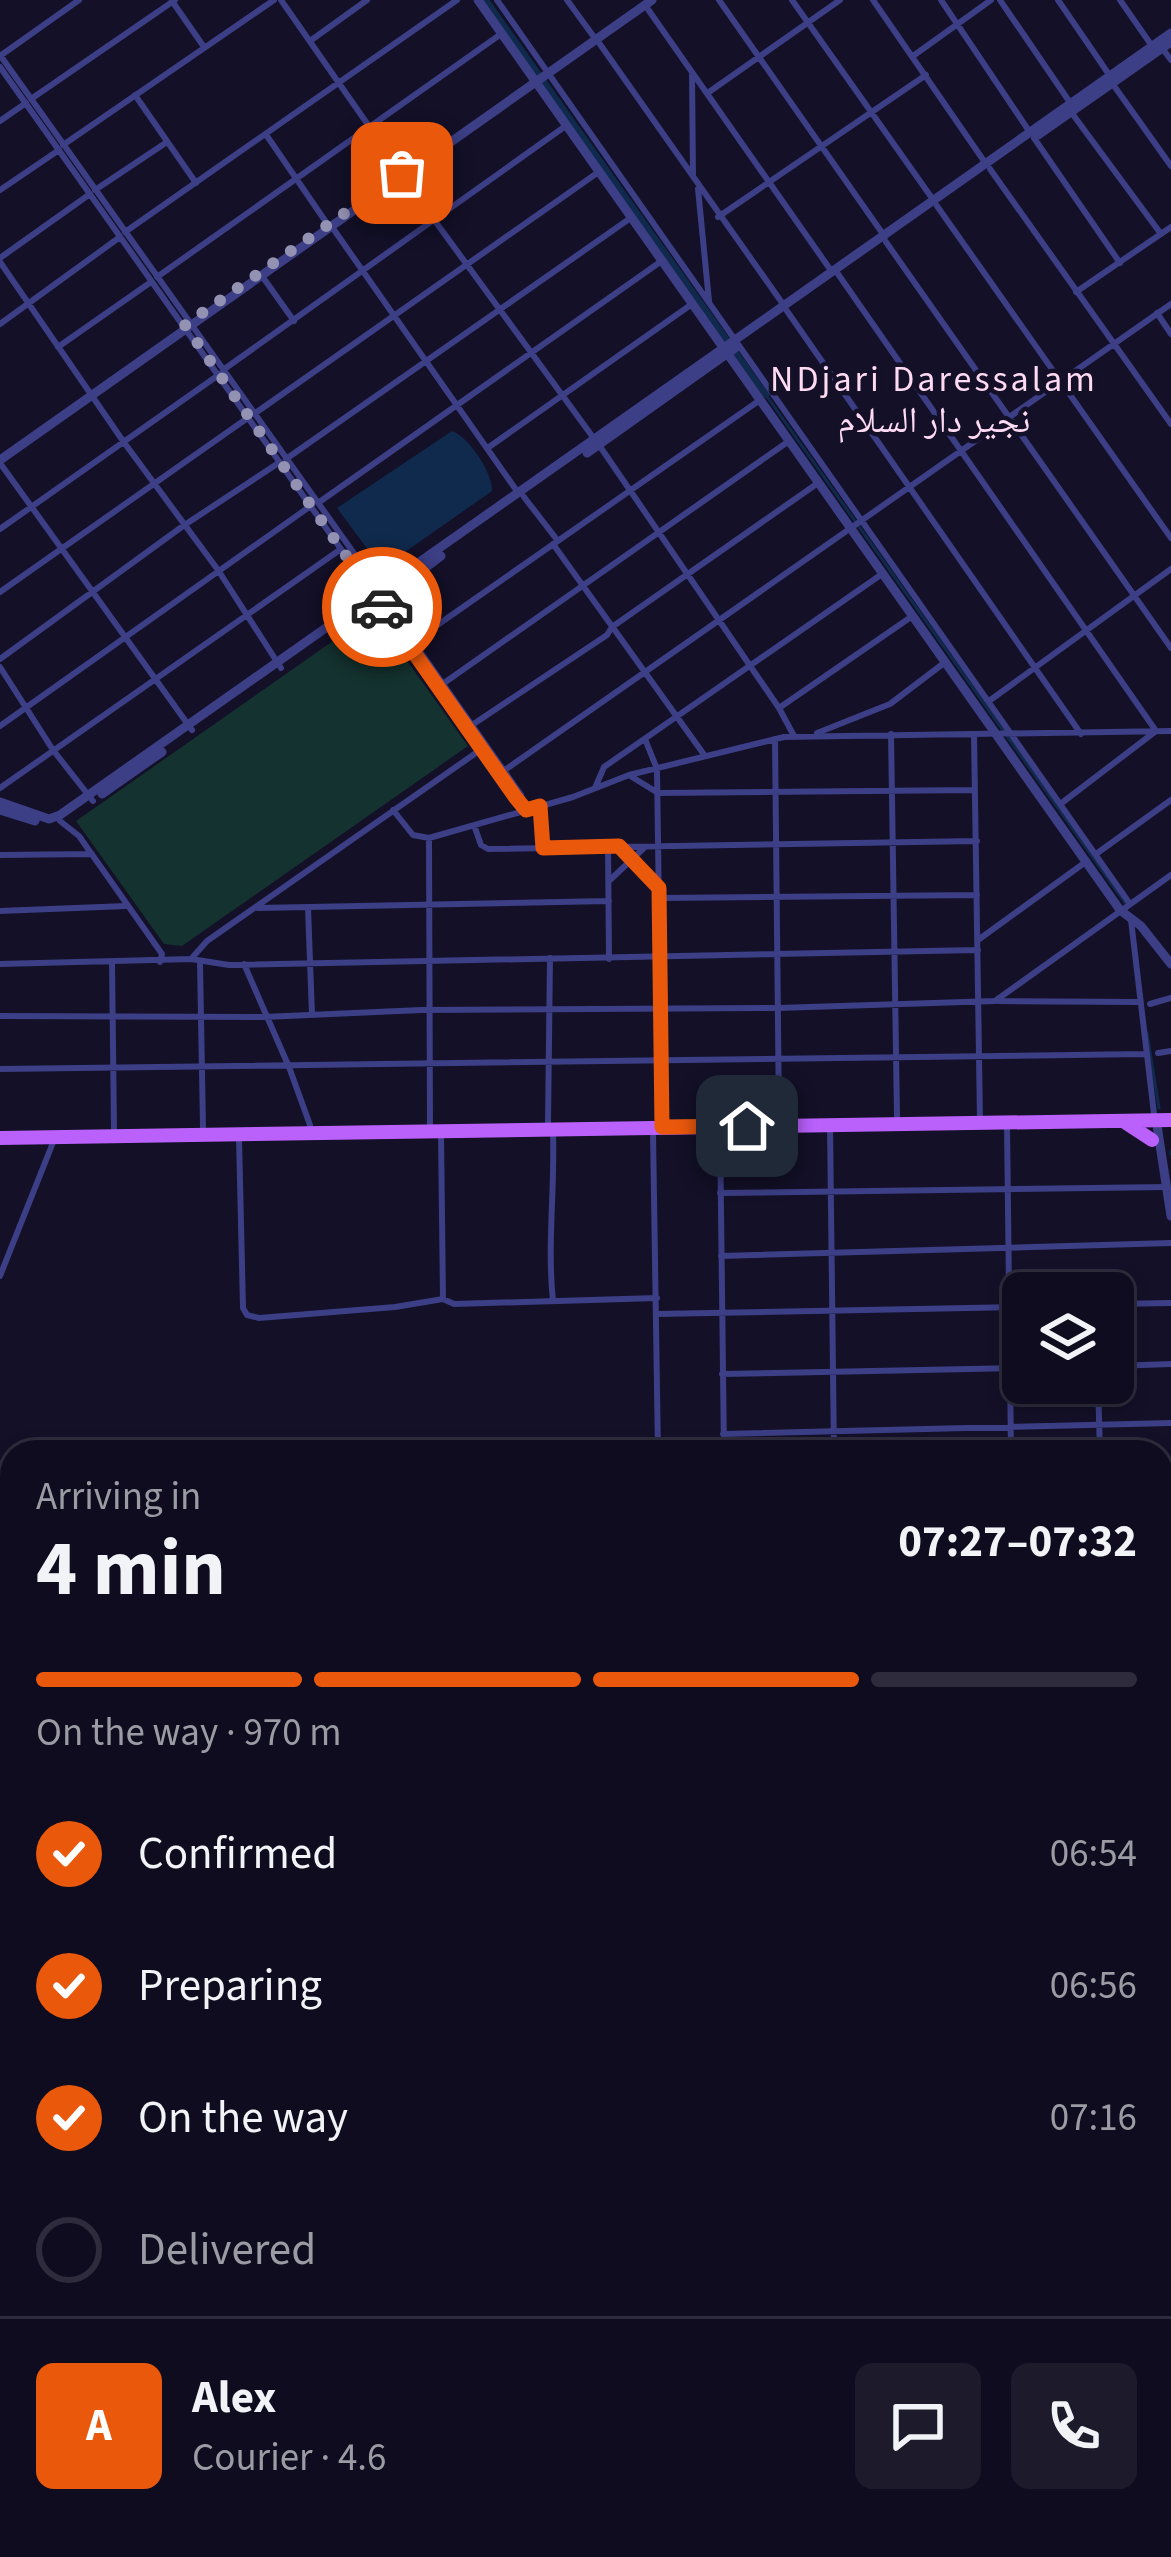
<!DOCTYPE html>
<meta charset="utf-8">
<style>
body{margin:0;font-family:"Source Sans 3","Noto Naskh Arabic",sans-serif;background:#1c1a2b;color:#f1f3f6;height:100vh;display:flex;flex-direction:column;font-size:45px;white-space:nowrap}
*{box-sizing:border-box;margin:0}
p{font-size:39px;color:#9b9ba4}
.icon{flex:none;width:66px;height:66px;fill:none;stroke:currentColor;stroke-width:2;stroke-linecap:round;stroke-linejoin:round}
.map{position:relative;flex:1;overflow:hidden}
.drawer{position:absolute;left:0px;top:1440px;width:1173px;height:1119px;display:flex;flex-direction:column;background:#0e0c1e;border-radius:36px 36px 0 0;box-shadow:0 6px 18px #0003,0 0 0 3px #2e2c3c}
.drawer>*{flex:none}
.controls{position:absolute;left:1002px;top:1272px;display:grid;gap:24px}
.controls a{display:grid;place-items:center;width:132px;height:132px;border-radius:18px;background:#0e0c1e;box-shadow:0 6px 18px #0003,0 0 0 3px #2e2c3c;font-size:60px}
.pin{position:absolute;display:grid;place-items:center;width:102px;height:102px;color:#fff;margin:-51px;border-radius:24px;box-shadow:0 6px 18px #0006}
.courier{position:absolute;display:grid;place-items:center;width:120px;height:120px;margin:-60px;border:9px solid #ea580c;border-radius:50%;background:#fff;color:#222;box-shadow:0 3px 15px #0007}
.head em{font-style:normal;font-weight:700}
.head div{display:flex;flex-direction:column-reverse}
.head{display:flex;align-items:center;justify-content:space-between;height:204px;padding:0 36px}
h1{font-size:78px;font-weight:700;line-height:90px}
.bar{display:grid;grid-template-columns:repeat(4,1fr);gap:18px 12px;align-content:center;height:144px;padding:0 36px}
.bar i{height:15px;border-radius:9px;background:#2e2c3c}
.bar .active{background:#ea580c}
.bar p{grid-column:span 4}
.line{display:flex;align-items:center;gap:30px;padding:0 36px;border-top:3px solid #2e2c3c}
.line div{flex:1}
.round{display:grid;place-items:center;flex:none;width:126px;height:126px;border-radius:18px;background:#1c1a2b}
ol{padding:0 36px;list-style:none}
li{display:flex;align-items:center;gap:36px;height:132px}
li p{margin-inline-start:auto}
li .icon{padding:12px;border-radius:50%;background:#ea580c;color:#fff;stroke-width:4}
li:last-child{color:#9b9ba4}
li i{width:66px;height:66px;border:6px solid #2e2c3c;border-radius:50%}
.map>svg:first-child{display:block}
.green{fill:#14322f}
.water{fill:#102a4d}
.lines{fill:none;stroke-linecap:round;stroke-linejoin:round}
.stream{stroke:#102a4d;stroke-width:3}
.canal{stroke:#102a4d;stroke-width:6}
.minor{stroke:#3c3e86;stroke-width:6}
.tertiary{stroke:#3c3e86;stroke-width:9}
.primary{stroke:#ba61fc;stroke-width:14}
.trunk{stroke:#db5cd6;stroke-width:15}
.done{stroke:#9492b3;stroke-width:12;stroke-dasharray:0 21.6}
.route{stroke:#ea580c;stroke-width:15}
.labels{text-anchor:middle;stroke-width:9;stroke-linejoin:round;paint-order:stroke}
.neighbourhood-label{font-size:36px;letter-spacing:3px;fill:#fedaf3;stroke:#131028}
</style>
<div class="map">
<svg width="1171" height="2557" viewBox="0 0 1171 2557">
<rect width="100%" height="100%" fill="#131028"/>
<path class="green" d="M373 613 468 746 182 946 164 944 76 821Z"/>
<path class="water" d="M452 431C469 437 493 473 492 491L398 557 382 561 374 558 337 508Z
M1161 1526 1171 1527V1627L1161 1641Z"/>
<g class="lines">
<path class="stream" d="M766 395 1125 903
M1147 1033 1159 1108
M1171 1152V1154"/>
<path class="canal" d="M486 0 766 395"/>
<path class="minor" d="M281 0 435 221 595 440
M497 0 1130 904
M567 0 594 37
M719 0 885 237
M792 0 934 201
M873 0 986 164
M941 0 1029 131
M1000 0 1071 104
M1058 0 1110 76
M1120 0 1152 46
M172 1 204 47
M645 5 832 272
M597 40 785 307
M310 41 367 0
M1162 48 1171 60
M0 55 380 590
M0 56 79 0
M913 56 991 0
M0 67 372 593
M692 75 693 176
M1112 83 1171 166
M709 92 840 0
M135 95 196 183
M31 99 175 0
M1071 112 1161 234
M0 121 26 103
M267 136 328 225
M1034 138 1120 263
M63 145 274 0
M990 169 1171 424
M698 189 709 301
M0 190 59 150
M95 190 167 142
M937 206 1171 538
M718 217 926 75
M332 227 519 494
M125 232 457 0
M886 242 1171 648
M0 258 90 194
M0 262 123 441 218 570 281 668
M838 274 1156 731 1063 802
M262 276 294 321
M157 277 501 34
M1076 292 1171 227
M787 311 1081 734
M1157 313 1171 334
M0 324 120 237
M58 347 151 282
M223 370 567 125
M254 414 600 171
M599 445 779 708 794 736
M489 447 692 304
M286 459 632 217
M0 463 192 730
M524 497 558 541
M318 503 663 260
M0 529 220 374
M553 544 705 756
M0 592 249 417
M384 600 521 795 526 810
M378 603 516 798 523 803
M413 642 760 400
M0 659 183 526 280 462
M0 667 53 750 93 801
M444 683 789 441
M989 701 1171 569
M779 708 911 617
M472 725 607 635 612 627 818 483
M0 726 312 505
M817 733 890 704 944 663
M891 734 897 1116
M974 734 980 1121
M645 739 657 769 662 1124
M775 739 779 1119
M502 772 1171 304
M632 777 658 793 974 790
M0 788 341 549
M595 788 604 767 882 574
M540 807 543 848
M393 810 413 835 429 838 573 797 629 775 784 737 1171 731
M60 821 79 836 162 954 160 962
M474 825 481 845 488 849 977 841
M429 838 430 1129
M608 846 609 959
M622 848 658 886
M1096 854 1171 800
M0 855 92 854
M610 880 644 848
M659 898 977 895
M308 907 312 1015
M258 908 609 901
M0 911 126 906
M1131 920 1154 1114
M978 940 1087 861
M191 959 229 965 978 950
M112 963 114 1129
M200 963 203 1127
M0 964 191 959 207 941 483 748
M244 964 289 1067 310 1125
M998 1001 1138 1002
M1150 1004 1171 998
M0 1016 264 1017 421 1010 778 1008 995 1001 1171 875
M1158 1053 1171 1051
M0 1069 1146 1054
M548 1123 550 958
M830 1126 834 1452
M1007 1126 1011 1452
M720 1127 724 1452
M653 1132 658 1452
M553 1133C555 1189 547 1245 553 1301
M441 1134 443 1299
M239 1138 243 1308 247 1315 259 1318 395 1307 443 1299 454 1304 657 1298
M720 1193 1167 1187
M721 1256 1171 1243
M0 1276 54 1140
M1113 1304 1171 1303
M657 1314 1023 1307
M1113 1366 1171 1364
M722 1374 1023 1368
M1098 1383 1100 1452
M723 1434 1171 1423
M1161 1485H1171
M1161 1670 1171 1659
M0 1686 12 1675
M0 1735 12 1748
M0 1822 12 1835
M1161 1844H1171
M1161 1931 1171 1933
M0 1992H12
M1161 1996 1171 1953
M0 2049H12
M0 2107H12
M1161 2113 1171 2112
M0 2163H12
M1161 2178H1171
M9 2221 7 2462 12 2474
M1161 2245 1171 2244
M1161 2353H1171
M1161 2414H1171
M1161 2479H1171
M0 2507 12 2487
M0 2525H12
M1161 2539H1171
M369 2547V2557
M433 2547V2557
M565 2547V2557
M681 2547V2557
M798 2547V2557
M923 2547V2557
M1090 2547 1091 2557
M59 2557V2547
M116 2557V2547
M175 2557V2547
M212 2557V2547
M498 2557V2547"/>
<path class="tertiary" d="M478 0 1120 910 1141 926 1171 964
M1038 135 1171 42
M587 453 735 348
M0 460 652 0
M362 611 384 600 441 556
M102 794 162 752
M0 802 49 819 60 815 1171 33
M0 810 35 821
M1156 1119 1171 1216
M0 1893 12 1894
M1161 2032H1171"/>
<path class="primary" d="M1126 1123 1152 1140
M0 1138 1171 1120"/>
<path class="trunk" d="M0 1552 12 1565
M302 2557V2547"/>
</g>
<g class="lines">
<path class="done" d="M382 607 372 600V593L185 325 402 173"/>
<path class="route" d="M382 607 516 798 526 810 540 806 543 848 619 846 659 888 662 1127 747 1126"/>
</g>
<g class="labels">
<g class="neighbourhood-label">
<text x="934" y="391">NDjari Daressalam<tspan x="934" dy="41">نجير دار السلام</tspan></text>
</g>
</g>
</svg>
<div class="controls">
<a><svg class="icon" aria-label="layers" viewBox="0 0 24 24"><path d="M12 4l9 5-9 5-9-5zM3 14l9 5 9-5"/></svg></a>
</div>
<div class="pin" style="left:402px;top:173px;background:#ea580c"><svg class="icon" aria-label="bag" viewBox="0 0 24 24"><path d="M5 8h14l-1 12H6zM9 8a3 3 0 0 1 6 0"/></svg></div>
<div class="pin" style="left:747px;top:1126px;background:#1f2937"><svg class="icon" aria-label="home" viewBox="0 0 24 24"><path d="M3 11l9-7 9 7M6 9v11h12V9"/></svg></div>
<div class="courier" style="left:382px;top:607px"><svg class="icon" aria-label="car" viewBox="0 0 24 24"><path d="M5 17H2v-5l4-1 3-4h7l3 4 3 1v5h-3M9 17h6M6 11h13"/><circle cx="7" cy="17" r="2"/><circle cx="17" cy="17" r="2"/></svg></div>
<section class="drawer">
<div class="head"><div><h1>4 min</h1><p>Arriving in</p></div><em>07:27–07:32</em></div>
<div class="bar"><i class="active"></i><i class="active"></i><i class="active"></i><i></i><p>On the way · 970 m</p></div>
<ol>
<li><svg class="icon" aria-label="check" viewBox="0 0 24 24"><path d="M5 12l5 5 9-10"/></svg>Confirmed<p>06:54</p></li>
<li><svg class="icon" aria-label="check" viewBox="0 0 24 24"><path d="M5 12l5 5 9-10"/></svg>Preparing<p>06:56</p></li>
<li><svg class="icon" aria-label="check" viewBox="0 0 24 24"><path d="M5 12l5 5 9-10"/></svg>On the way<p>07:16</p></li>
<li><i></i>Delivered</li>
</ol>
<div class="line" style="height:216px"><b class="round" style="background:#ea580c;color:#fff">A</b><div><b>Alex</b><p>Courier · 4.6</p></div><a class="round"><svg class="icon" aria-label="chat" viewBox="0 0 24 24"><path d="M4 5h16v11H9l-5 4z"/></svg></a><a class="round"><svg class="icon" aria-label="phone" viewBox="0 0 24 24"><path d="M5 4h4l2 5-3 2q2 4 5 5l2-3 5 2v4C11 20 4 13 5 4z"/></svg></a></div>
</section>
</div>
